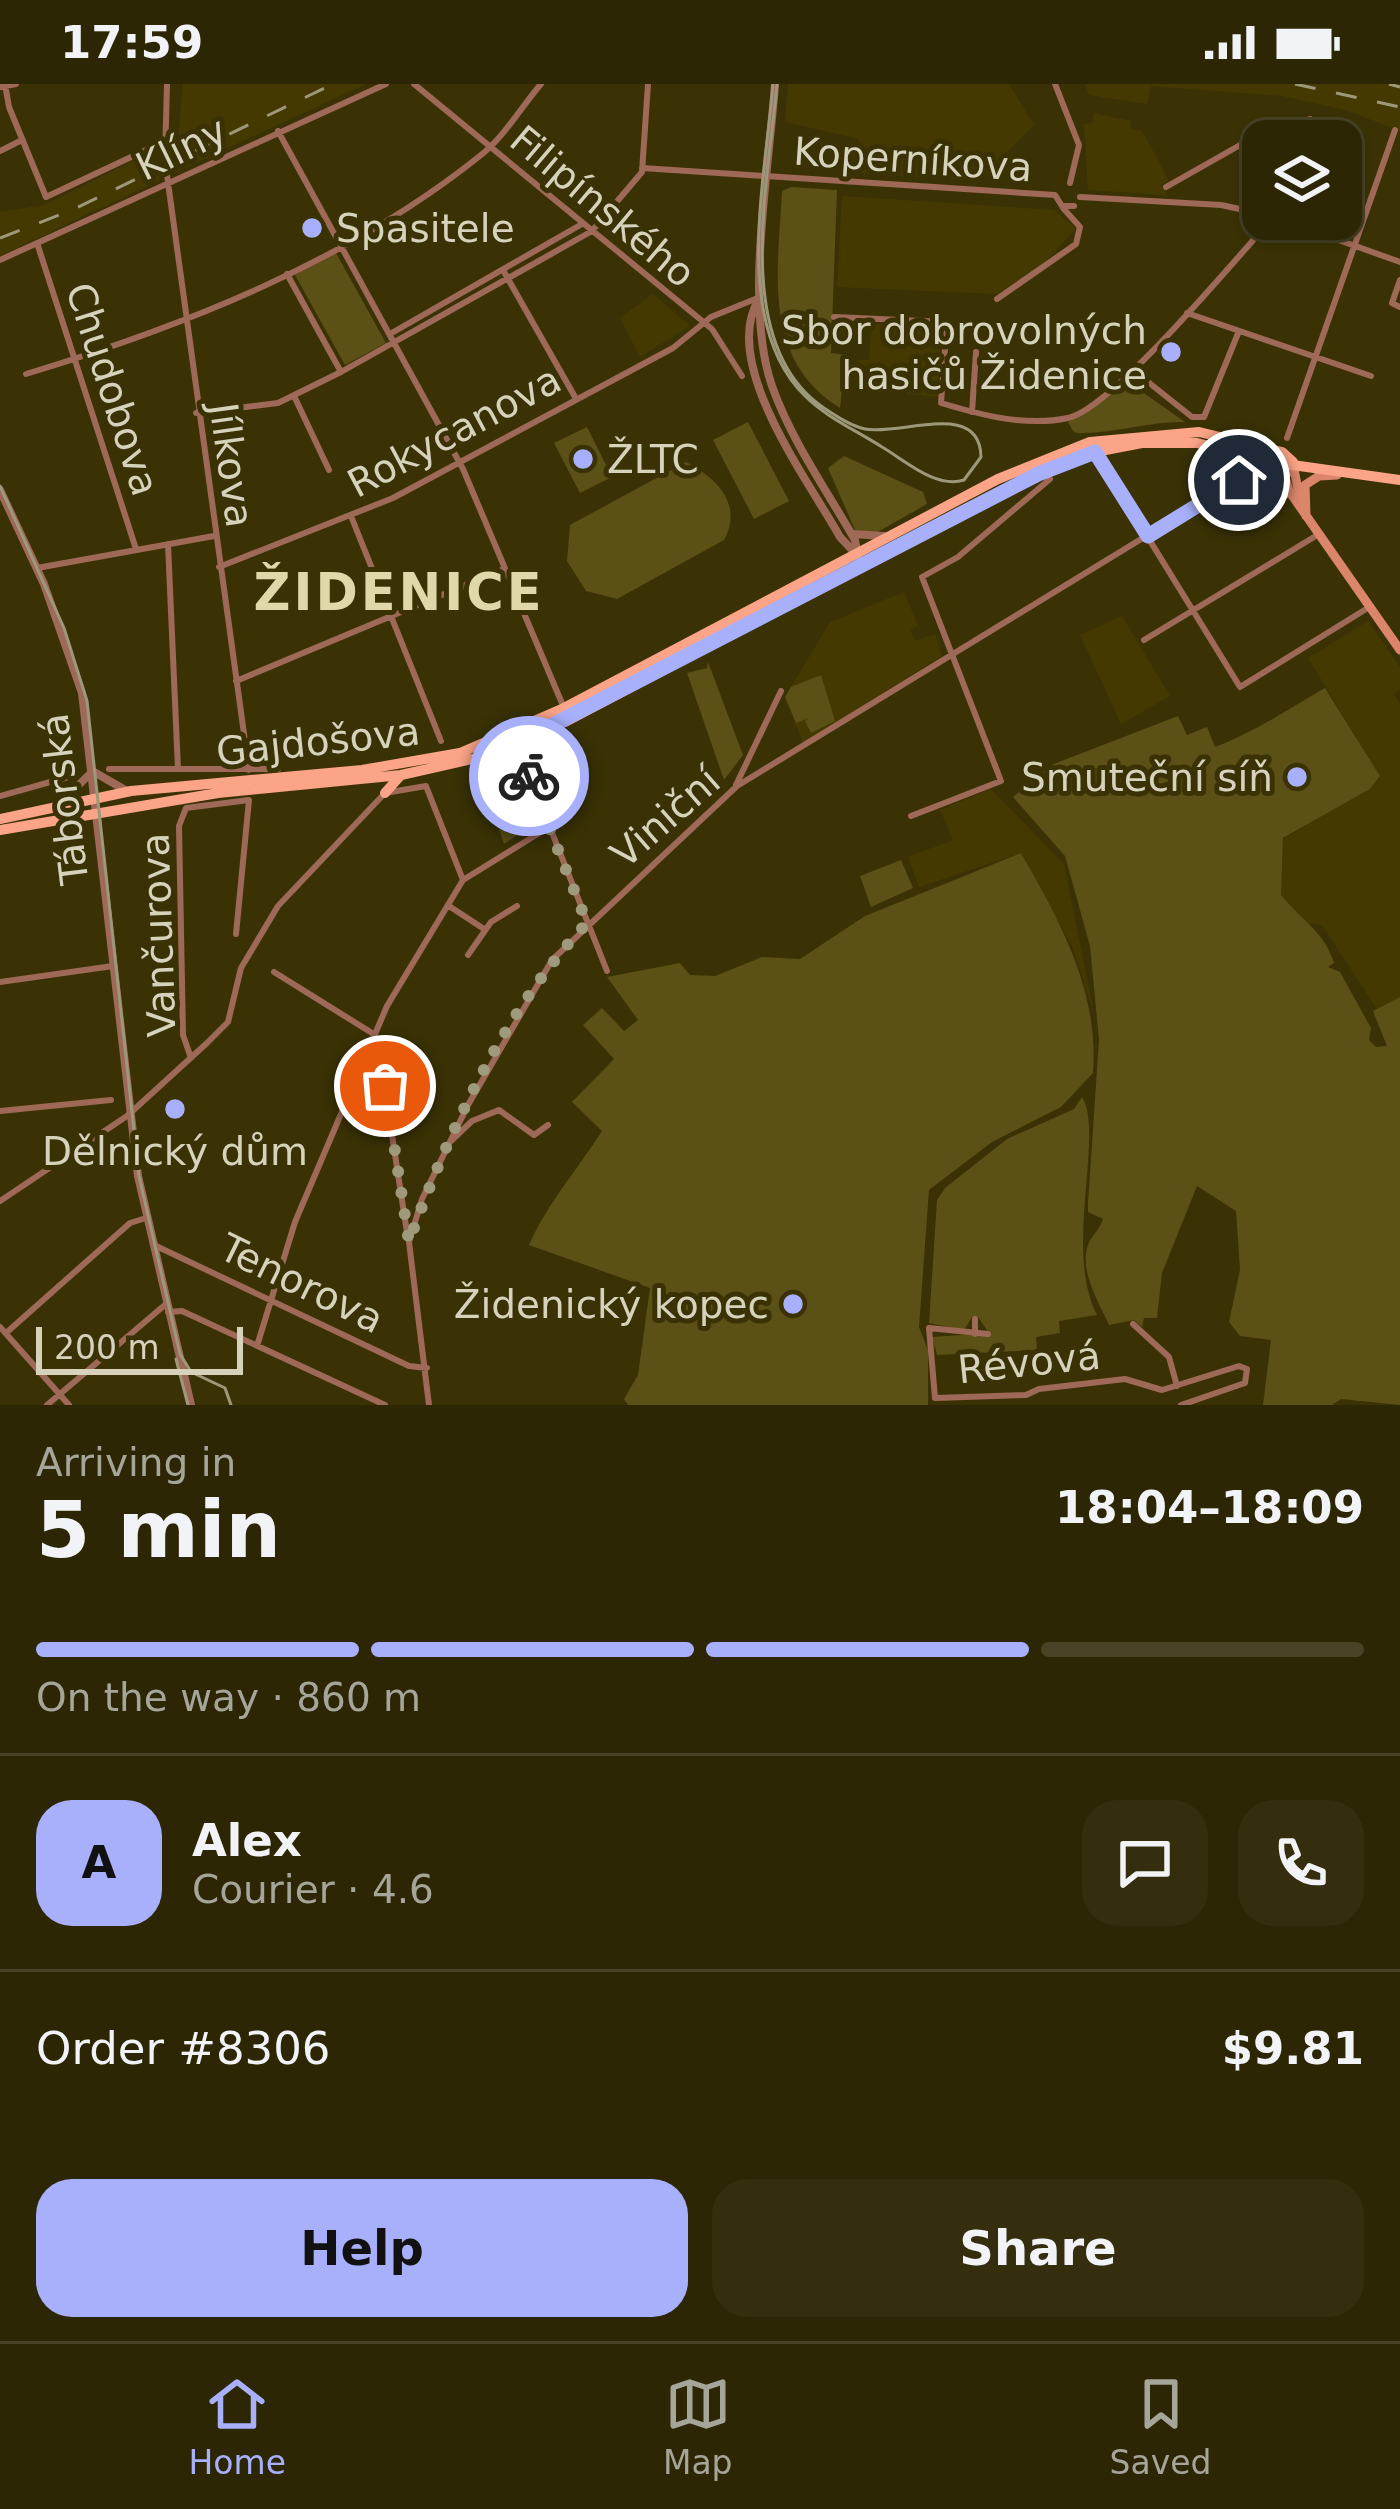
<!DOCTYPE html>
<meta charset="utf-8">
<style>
body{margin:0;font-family:"DejaVu Sans",sans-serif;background:#342e0e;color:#f1f3f6;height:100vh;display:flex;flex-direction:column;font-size:45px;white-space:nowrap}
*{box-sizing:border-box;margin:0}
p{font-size:39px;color:#a6a59a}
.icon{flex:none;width:66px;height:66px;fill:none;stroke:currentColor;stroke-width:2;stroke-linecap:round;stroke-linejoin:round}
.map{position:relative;height:1321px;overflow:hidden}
.panel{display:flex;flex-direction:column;background:#2c2604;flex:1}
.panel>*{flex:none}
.buttons{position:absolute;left:1242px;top:36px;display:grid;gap:24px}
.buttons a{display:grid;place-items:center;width:120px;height:120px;border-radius:24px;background:#2c2604;box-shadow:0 3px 9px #0004,0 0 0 3px #484326;font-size:60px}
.scale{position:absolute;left:36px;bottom:30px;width:207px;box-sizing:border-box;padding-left:12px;border:6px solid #d6d2bc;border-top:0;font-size:33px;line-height:42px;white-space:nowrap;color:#d6d2bc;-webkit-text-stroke:9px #3a3205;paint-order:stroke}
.pin{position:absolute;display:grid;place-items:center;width:102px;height:102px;color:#fff;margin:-51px;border:6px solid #fff;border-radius:50%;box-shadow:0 3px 12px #0007}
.courier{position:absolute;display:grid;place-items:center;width:120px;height:120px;margin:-60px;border:9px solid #a8b0fc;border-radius:50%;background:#fff;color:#222;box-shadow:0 3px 15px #0007}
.overview em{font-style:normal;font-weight:600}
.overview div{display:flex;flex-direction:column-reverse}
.overview{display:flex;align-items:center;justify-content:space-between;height:204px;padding:0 36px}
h1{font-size:78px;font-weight:600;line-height:90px}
.bar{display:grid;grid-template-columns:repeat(4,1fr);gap:18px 12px;align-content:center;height:144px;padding:0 36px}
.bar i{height:15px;border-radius:9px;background:#484326}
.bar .current{background:#a8b0fc}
.bar p{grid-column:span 4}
.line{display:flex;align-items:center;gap:30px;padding:0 36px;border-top:3px solid #484326}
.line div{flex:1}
.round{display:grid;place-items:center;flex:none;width:126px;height:126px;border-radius:36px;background:#342e0e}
.action{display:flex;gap:24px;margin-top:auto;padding:24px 36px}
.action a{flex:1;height:138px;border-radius:36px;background:#a8b0fc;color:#111;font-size:48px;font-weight:600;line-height:138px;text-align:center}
.action a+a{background:#342e0e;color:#f1f3f6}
.status{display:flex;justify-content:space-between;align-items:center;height:84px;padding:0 60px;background:#2c2604;direction:ltr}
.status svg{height:33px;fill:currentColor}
.dock{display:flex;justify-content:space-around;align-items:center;height:168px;border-top:3px solid #484326;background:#2c2604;font-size:33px;color:#a6a59a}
.dock a{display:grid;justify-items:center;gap:6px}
.dock .current{color:#a8b0fc}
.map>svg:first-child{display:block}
.built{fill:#443a01}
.green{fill:#5b5015}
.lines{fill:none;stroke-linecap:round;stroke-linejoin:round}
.minor{stroke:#9f6958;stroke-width:6}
.tertiary{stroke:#9f6958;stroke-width:8}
.secondary{stroke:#db866b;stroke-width:9}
.primary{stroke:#fca488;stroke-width:10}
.tram{stroke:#9e987a;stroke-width:3}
.rail{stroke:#9e987a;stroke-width:3;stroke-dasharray:21 21;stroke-linecap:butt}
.done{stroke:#9f9a7c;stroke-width:12;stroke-dasharray:0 21.6}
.route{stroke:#a8b0fc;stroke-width:15}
.poi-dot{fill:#a8b0fc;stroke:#3a3205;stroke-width:4.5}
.labels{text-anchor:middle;stroke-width:10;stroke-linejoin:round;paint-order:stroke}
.street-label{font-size:39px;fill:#d6d2bc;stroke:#3a3205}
.poi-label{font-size:39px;fill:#d6d2bc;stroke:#3a3205;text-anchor:end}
.district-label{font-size:51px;font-weight:bold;letter-spacing:3px;fill:#e0d8a9;stroke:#3a3205}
</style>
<div class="status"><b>17:59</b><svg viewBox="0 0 49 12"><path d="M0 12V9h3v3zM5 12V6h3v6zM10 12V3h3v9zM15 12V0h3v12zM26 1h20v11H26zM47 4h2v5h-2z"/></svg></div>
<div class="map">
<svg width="1400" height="1321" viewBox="0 0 1400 1321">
<rect width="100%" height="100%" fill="#3a3205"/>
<path class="built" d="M183 0H366L172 90 176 73 169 71 168 62 178 54Z
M788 0H1009L1034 41 979 97 857 89 859 55 785 38Z
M1085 0H1400V47L1346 26 1282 12 1151 2 1147 20 1089 11Z
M1094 29 1131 37 1130 44 1142 47 1164 87 1168 97 1161 101 1167 111 1088 106 1084 40 1092 39Z
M149 69 157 77 160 96 0 172V128L44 121Z
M842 112 1054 126 1076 144 1044 180 998 210 837 203Z
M653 210 690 242 640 273 620 234Z
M872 240 941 245 938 313 856 304 858 276H869Z
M904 508 918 542 910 546 915 557 935 550 942 572 803 659 785 613 830 538Z
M1122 532 1170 612 1121 640 1080 551Z
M1368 537 1400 583V605L1394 610 1400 620V913L1377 925 1322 841 1304 839 1281 811 1283 755 1370 705 1380 692 1308 574Z
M991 705 1064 780 1095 934 1073 864 1021 769 919 803 908 773 953 756 940 726Z"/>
<path class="green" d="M791 103 837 106 831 269 846 271 840 324C761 275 778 186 782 107Z
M336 169 386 259 345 281 295 191Z
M1128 298 1185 338C1150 337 1117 349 1083 349 1072 350 1073 346 1068 338Z
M748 338 789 417 754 435 713 356Z
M587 343 612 393 580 409 554 359Z
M844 372 923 408 927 420 874 450 855 446 828 384Z
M686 378C715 393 744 419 724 456L617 515 586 507 567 477 570 441Z
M708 578 743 671 724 696 687 589 707 584Z
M821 591 835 637 811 649 805 637 809 634 796 639 785 613 791 603Z
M1325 604 1380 692 1370 705 1283 754 1281 811C1301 836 1324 847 1334 879L1328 883 1340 888 1371 944 1369 956 1376 963 1387 962 1373 927 1400 913V1321L1341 1315 1332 1321H1263L1271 1256 1240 1252 1229 1238 1240 1186 1236 1127 1197 1102 1162 1189 1157 1234H1144L1142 1243 1134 1236 1109 1241C1099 1218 1079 1188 1088 1161 1091 1152 1099 1147 1103 1135L1088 1128V1119L1099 956 1090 862 1065 772 1013 713 1051 681 1178 632 1187 651 1207 643 1215 663C1255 648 1285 627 1325 604Z
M568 647 581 698 556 708 550 685 536 662Z
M513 678 537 738 504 760 481 692Z
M1021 769C1061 839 1099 907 1093 989L1061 1023 992 1058 929 1106 919 1243 928 1266V1321H628L624 1315 638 1291 650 1204 529 1161C547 1120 577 1086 602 1047L572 1018 614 975 583 941 602 924 624 947 638 936 607 893 680 879 690 891 715 892 762 873 800 875 865 832Z
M901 776 913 804 871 823 860 792Z
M1082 1013C1105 1050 1063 1165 1097 1231L1059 1237 1060 1249 1036 1253 1037 1266 937 1271 932 1253 989 1249 978 1233H972L964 1246 929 1239 937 1116 945 1104 1007 1055 1074 1025Z"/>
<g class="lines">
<path class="minor" d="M5 0 9 23 46 113 163 58
M414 0 712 245 742 292
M1055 0 1079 61 1070 99
M0 3 16 0
M278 47 463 385 564 624
M0 67 22 56
M165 74 167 0
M166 84 249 686
M642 84 1055 111 1062 122H1074
M1166 103 1249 56 1310 35
M1080 113 1221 121 1263 130
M1280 135 1400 178
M38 162 136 465
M0 176 386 0
M503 186 575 313
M287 190 341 288 592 147 642 88 648 0
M1400 196 1392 219 1400 223
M997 215 1076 160 1080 143 1063 124
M1187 229 1371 292
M834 233 946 238 945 254
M390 250 582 140
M945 265 941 319C981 331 1026 343 1068 334 1112 325 1236 174 1272 135
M1133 286 1192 333H1204L1239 247
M26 290C187 241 349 177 481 71 504 53 522 22 541 0
M295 314 329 386
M972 328 976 268
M196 329 278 319 341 288
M1287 354 1395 46
M1096 369 1240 603 1371 522
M351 432 441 657
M168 460 178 685
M219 483 393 414 673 264 711 233 760 213
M37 484 214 452
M1144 556 1319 450
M236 597 504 485
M512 648 607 887
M109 685H278
M736 701 781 607
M0 712 75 691
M911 732 1001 697 922 493 958 473 1050 395
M449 822 484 845
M468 871 491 838 517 822
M274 888 372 949 378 960 408 1155
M0 898 113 882
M191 974 183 951 179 742 186 724 249 716 236 850
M0 1027 111 1016
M451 1057 472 1037 499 1026 534 1051 548 1041
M0 1117 127 1032 207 959 228 938 241 884 278 822 385 709 426 702 463 796
M154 1161 409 1282 427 1284
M168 1228 182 1227 385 1321
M975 1235V1250
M1133 1240 1169 1273 1177 1302
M0 1243 69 1321
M6 1249 130 1139 146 1134
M988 1250 929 1244 935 1314 1026 1311 1039 1305 1125 1295 1162 1306 1239 1282 1247 1285 1245 1299 1181 1321
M257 1262 295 1138 387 922 463 796 549 743
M47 1321 166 1220
M429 1321 409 1158 422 1115 468 1021 552 876 737 702 1246 391"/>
<path class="tertiary" d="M775 0C769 87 744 221 772 302 791 356 827 407 855 456L858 473
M759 215C719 279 809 397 840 453L855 469
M0 406 44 500 82 609 138 1092 191 1321
M852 450 884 452
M94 688 127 707
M60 719 92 688"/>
<path class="secondary" d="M1246 372 1286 410
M1293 378 1285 393 1289 407 1400 566
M1293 380 1300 416
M1306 432 1305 401 1319 392 1337 391"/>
<path class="primary" d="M385 709 401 691
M0 735 131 707 362 686 460 669 564 624 998 395 1090 358 1199 348 1282 368 1293 378
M0 746 218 709 401 691 481 673 565 638 1004 406 1095 368 1142 359H1197L1278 379 1400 396"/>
<path class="tram" d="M773 0C766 92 731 240 805 312 826 333 857 347 882 363 906 377 936 405 964 396L981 373C980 315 901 352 865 345 851 342 836 332 824 324 730 261 769 95 777 0
M0 402 64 544 87 617 139 1092 180 1270 191 1288 225 1304 231 1321
M176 1275 188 1321"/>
<path class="rail" d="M1295 0 1400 23
M1389 0 1400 3
M0 154 72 126 333 0"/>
</g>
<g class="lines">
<path class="done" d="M385 1002 409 1158C448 1048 505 925 587 839L529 692"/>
<path class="route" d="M529 692 516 660 1038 390 1095 368 1148 452 1239 396"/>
</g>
<g class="poi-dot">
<circle cx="312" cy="144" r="12"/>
<circle cx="1171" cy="268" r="12"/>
<circle cx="583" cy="375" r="12"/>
<circle cx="1297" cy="693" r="12"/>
<circle cx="175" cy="1025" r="12"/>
<circle cx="793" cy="1220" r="12"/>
</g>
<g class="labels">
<g class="street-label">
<text transform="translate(181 64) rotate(-26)" y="14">Klíny</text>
<text transform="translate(913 75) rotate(4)" y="14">Koperníkova</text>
<text transform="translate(603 122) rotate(40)" y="14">Filipínského</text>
<text transform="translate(113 305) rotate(72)" y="14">Chudobova</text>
<text transform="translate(454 347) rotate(-28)" y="14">Rokycanova</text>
<text transform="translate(232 381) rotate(82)" y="14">Jílkova</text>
<text transform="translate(318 657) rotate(-6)" y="14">Gajdošova</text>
<text transform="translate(64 715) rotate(-97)" y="14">Táborská</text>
<text transform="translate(665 733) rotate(-41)" y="14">Viniční</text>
<text transform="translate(158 851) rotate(-92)" y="14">Vančurova</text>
<text transform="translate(302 1199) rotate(26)" y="14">Tenorova</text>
<text transform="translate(1029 1278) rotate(-6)" y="14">Révová</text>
</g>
<g class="poi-label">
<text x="336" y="158" text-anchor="start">Spasitele</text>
<text x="1147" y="260">Sbor dobrovolných<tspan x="1147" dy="45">hasičů Židenice</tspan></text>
<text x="607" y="389" text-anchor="start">ŽLTC</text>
<text x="1273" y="707">Smuteční síň</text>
<text x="175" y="1081" text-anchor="middle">Dělnický dům</text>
<text x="769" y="1234">Židenický kopec</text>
</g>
<g class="district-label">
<text x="399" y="526">ŽIDENICE</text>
</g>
</g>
</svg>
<div class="buttons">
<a><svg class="icon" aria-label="layers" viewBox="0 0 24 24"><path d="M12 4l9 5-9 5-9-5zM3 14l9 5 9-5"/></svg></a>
</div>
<div class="scale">200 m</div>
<div class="pin" style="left:385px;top:1002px;background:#ea580c"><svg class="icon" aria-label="bag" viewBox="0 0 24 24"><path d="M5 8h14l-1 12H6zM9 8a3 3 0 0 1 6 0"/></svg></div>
<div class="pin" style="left:1239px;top:396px;background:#1f2937"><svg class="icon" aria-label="home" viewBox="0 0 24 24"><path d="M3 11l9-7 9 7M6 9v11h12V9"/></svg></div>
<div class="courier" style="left:529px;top:692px"><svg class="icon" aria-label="bike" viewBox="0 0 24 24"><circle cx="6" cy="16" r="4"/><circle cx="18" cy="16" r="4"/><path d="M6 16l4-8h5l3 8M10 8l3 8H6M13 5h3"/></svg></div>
</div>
<section class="panel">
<div class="overview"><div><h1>5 min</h1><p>Arriving in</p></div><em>18:04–18:09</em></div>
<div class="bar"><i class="current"></i><i class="current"></i><i class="current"></i><i></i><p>On the way · 860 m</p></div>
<div class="line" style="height:216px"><b class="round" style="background:#a8b0fc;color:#111">A</b><div><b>Alex</b><p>Courier · 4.6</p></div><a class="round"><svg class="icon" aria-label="chat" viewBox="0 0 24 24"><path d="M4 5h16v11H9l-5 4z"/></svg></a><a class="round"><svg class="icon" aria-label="phone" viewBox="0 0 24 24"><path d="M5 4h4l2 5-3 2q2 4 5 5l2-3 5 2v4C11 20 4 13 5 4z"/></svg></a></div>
<div class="line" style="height:156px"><div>Order #8306</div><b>$9.81</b></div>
<div class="action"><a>Help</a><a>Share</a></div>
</section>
<nav class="dock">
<a class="current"><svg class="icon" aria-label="home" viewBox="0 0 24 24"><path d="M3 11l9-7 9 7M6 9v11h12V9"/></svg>Home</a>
<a><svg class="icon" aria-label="map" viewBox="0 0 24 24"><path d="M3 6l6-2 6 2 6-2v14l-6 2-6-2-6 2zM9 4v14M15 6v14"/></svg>Map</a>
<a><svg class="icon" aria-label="saved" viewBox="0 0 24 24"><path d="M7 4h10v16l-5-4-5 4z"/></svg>Saved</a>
</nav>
